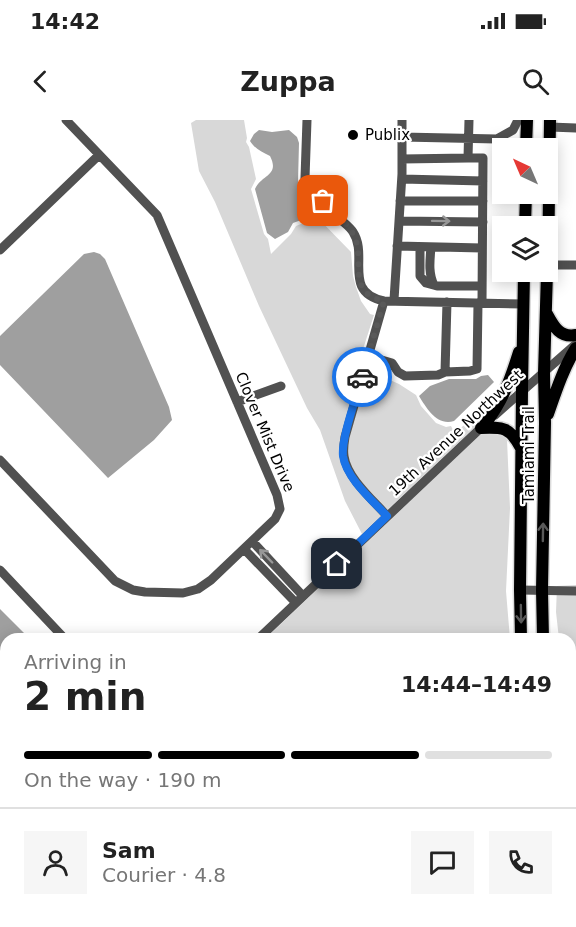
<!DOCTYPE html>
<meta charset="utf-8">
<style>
body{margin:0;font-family:"DejaVu Sans",sans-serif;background:#f6f6f6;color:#222;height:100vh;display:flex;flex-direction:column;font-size:22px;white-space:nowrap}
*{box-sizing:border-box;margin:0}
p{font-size:20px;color:#767676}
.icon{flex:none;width:33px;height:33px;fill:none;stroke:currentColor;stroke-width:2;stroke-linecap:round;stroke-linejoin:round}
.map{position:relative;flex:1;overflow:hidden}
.panel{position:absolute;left:0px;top:513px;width:576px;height:294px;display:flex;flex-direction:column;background:#fff;border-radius:18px 18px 0 0;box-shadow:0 3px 15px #0003}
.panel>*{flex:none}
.needle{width:39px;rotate:316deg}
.buttons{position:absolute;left:492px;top:18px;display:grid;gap:12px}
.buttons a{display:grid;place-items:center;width:66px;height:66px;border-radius:0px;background:#fff;box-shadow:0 3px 15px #0003;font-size:30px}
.pin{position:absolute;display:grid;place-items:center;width:51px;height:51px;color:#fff;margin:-26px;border-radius:12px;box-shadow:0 3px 9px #0006}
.courier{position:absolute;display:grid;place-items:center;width:60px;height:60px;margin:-30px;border:4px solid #1a73e8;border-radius:50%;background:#fff;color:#222;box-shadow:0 2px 8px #0007}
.headline em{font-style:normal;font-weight:700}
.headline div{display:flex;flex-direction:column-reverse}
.headline{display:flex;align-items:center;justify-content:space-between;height:102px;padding:0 24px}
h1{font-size:39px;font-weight:700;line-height:45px}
.bar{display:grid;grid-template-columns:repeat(4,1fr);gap:9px 6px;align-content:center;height:72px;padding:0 24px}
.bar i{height:8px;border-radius:4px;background:#e0e0e0}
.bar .on{background:#000}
.bar p{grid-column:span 4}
.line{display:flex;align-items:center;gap:15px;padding:0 24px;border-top:2px solid #e0e0e0}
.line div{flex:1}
.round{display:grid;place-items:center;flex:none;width:63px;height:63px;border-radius:0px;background:#f6f6f6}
.status{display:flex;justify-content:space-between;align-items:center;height:42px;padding:0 30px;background:#fff;direction:ltr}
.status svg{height:16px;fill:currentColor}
header{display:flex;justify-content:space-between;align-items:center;height:78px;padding:0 24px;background:#fff;font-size:27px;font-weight:700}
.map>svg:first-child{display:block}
.green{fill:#d8d8d8}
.water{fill:#9f9f9f}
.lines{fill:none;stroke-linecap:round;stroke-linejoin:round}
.major-casing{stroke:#dbdbdb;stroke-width:15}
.minor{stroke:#515151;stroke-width:9}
.major{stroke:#000;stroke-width:12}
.oneway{stroke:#979797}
.oneway2{stroke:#595959}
.done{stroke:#595959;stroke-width:6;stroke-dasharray:0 10.8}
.route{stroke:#1a73e8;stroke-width:8}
.poi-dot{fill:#000;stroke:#fff;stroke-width:2}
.labels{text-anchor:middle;stroke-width:4.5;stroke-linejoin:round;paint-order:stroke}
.poi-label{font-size:15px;fill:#000;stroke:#fff;text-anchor:start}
.street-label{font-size:15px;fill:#000;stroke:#fff}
</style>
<div class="status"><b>14:42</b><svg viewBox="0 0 49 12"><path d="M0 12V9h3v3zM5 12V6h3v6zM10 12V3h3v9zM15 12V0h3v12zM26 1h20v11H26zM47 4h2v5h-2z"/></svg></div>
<header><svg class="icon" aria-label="back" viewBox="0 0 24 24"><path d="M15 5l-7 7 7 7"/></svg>Zuppa<svg class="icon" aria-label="search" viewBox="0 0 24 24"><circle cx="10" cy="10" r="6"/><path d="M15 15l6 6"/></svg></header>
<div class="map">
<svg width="576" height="807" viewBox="0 0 576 807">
<rect width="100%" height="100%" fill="#fff"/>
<path class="green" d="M196 0H244L247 18 246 22 249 27 256 59 251 69 264 114 268 119 271 134 291 114 296 106 306 102 315 95 351 132 353 156 356 167 361 181 370 194 374 195 356 251 359 255 367 257 390 260 399 264 416 275 421 286 436 303 446 307 451 306 453 310 457 311 475 296 479 304H476V306L362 414 345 381 320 310 307 288 259 186 215 82 199 51 191 3Z
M483 312H502L507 320 510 388 506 471 510 519H265Z
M576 465V587L570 591V519H559L556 492 557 466Z"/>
<path class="water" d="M259 10 272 12 289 10 297 17 299 23 298 62 301 70 317 85 312 93 304 99 293 103 288 112 275 119 267 113 255 69C262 54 280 56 270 36 262 32 255 29 250 21L254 14Z
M94 132 100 134 105 139 169 287 172 300 154 320 108 358 0 245V216L84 134Z
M488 255 494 262 454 301C437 306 427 289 419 276L430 266 449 259H476L481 256Z
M0 489 30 519H6V653L0 652Z"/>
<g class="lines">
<defs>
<path id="major" d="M526 28 527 0
M525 106 526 74
M548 148 550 0
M547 194C554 207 560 218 576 215
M548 294C556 271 563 249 576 228
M485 304C503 280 510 261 519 232
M481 308C503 307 510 307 521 328
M521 519 520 470 522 271 524 152
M543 519 542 470 545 303 544 253 547 152
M570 678 576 697
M570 742 576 755"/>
</defs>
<use href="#major" class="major-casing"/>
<path class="minor" d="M307 0 305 58 308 65C319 76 329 87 340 99 344 103 350 107 353 112 369 136 342 172 384 181L524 184
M469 0 468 38H483L482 183
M550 7 576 8
M402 17 497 19 513 10 518 0
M497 19 512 28
M402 39 468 38
M402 59 483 61
M400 81H483
M399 101 483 102
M397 126 482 128
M420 127V156L426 163 437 166H482
M431 127C430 140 428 153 434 165
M0 130 99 35
M548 145H576
M394 180 402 54V0
M384 181 345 317C344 323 343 330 344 336 347 358 373 380 387 396
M368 236 392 243 398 252 405 256 438 255 445 252 447 182
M445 252 470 251 477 249 478 183
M237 282 281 266
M495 295 575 225
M0 340 115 461 133 470 145 472 183 473 198 469 211 460 275 399 280 389 277 375 157 95 66 0
M252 421 303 476
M244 429 296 483
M0 450 65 519
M520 470 576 471
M258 519 485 304
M0 680 6 687
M0 767 6 761
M345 801 351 807
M228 807 234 801"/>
<use href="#major" class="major"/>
</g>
<defs><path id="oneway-shaft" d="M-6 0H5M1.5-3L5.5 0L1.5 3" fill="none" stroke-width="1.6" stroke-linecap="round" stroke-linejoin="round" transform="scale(1.5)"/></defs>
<g class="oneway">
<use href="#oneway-shaft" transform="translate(441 101) rotate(1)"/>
<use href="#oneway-shaft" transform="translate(266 436) rotate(-134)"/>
</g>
<g class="oneway2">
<use href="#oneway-shaft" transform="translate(543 412) rotate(-89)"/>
<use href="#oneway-shaft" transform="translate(521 494) rotate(89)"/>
</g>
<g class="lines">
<path class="done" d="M323 81C332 90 349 104 354 116 366 140 345 173 384 181L362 257"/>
<path class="route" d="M337 444 387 396C373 381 346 358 343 336 341 318 357 276 362 257"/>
</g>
<circle class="poi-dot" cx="353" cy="15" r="6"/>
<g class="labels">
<g class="poi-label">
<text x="365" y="20">Publix</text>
</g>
<g class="street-label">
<text transform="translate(265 312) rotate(67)" y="5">Clover Mist Drive</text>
<text transform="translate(456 313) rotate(-43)" y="5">19th Avenue Northwest</text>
<text transform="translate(529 335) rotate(-90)" y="5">Tamiami Trail</text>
</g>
</g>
</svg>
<div class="buttons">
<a><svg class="needle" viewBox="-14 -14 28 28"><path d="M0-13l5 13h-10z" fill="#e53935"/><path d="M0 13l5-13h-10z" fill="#767676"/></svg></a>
<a><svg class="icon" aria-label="layers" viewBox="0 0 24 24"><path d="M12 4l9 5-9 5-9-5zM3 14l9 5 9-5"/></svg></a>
</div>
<div class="pin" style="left:323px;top:81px;background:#ea580c"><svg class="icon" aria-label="bag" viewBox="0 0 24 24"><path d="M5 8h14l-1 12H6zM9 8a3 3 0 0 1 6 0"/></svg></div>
<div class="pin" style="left:337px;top:444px;background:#1f2937"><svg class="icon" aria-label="home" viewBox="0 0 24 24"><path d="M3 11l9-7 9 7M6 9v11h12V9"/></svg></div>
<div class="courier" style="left:362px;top:257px"><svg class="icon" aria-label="car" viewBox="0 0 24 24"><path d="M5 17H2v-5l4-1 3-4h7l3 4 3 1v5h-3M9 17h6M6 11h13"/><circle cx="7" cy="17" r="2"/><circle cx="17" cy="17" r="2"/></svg></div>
<section class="panel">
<div class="headline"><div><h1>2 min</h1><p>Arriving in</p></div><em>14:44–14:49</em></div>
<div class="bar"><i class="on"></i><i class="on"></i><i class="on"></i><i></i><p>On the way · 190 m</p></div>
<div class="line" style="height:108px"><a class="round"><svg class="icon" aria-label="person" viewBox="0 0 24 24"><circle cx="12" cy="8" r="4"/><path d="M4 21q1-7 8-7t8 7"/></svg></a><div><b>Sam</b><p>Courier · 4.8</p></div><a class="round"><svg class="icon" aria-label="chat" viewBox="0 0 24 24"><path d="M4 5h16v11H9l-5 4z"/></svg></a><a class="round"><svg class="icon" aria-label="phone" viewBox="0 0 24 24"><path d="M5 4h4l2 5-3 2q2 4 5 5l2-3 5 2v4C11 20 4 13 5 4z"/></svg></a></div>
</section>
</div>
